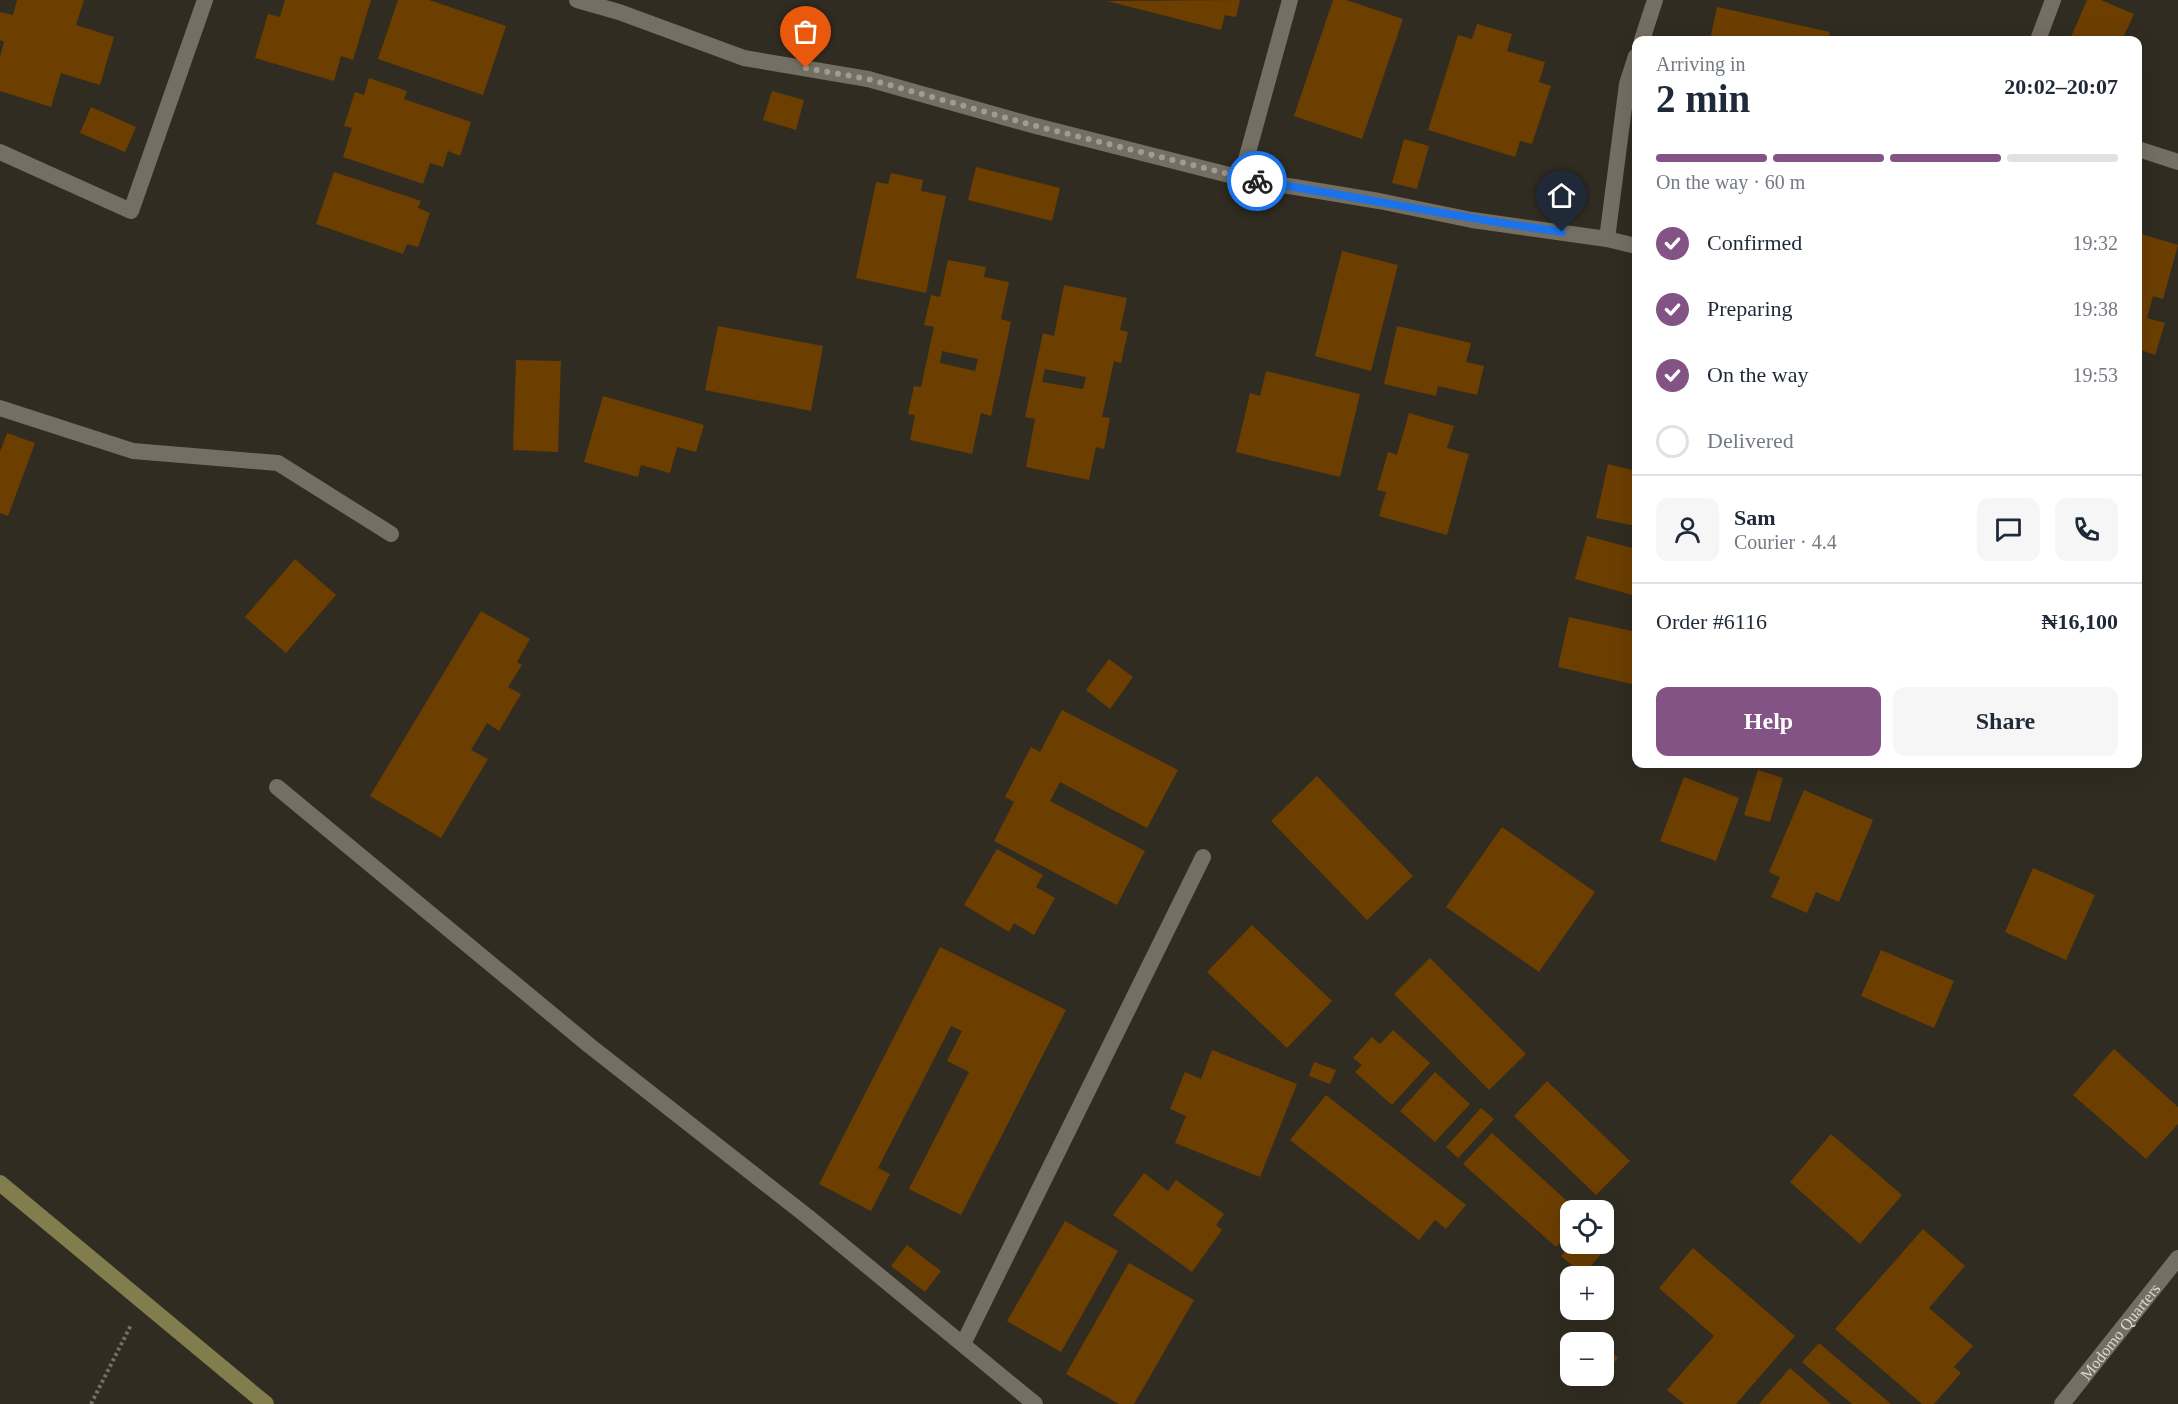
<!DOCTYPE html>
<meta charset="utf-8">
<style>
body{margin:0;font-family:Georgia,serif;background:#f6f6f7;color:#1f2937;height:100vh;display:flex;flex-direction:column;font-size:22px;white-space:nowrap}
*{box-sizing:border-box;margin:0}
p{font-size:20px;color:#747a83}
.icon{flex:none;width:33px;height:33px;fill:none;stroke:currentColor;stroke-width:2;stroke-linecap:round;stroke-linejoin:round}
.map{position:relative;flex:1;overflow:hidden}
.details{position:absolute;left:1632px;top:36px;width:510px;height:732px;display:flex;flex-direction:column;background:#fff;border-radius:12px;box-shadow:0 6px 24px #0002}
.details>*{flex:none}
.tools{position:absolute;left:1560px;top:1200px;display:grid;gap:12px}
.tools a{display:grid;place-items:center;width:54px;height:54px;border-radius:12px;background:#fff;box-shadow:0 6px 24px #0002;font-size:30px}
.pin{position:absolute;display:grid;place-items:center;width:51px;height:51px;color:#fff;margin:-62px -26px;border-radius:50% 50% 50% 0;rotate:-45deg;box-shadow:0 0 6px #0007}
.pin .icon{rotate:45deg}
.courier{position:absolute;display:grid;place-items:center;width:60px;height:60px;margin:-30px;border:4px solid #1a73e8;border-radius:50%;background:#fff;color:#222;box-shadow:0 2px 8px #0007}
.head em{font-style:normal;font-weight:700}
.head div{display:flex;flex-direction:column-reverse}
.head{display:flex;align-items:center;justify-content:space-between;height:102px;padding:0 24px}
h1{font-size:39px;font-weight:700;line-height:45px}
.bar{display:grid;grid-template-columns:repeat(4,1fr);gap:9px 6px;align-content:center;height:72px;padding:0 24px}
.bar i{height:8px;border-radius:4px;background:#e0e1e3}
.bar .current{background:#825384}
.bar p{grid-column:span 4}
.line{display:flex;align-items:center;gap:15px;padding:0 24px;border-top:2px solid #e0e1e3}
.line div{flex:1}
.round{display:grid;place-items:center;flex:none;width:63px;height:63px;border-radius:12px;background:#f6f6f7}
ol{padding:0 24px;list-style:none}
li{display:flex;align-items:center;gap:18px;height:66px}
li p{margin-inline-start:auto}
li .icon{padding:6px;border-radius:50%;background:#825384;color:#fff;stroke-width:4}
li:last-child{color:#747a83}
li i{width:33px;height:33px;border:3px solid #e0e1e3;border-radius:50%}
.action{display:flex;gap:12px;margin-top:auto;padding:12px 24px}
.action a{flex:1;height:69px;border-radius:12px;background:#825384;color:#fff;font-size:24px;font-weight:700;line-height:69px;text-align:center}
.action a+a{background:#f6f6f7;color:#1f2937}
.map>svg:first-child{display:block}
.building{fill:#6c3e00;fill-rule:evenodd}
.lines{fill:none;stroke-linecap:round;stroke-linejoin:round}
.path{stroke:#736f65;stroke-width:4;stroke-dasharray:3 3;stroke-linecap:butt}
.minor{stroke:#746f62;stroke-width:16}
.secondary{stroke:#817d4c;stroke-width:16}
.done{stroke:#a09c94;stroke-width:6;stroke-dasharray:0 10.8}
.route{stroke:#1a73e8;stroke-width:8}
.labels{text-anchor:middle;stroke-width:6;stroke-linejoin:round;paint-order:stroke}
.street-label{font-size:16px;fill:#dcd9d2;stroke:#171510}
</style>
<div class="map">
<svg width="2178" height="1404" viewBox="0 0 2178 1404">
<rect width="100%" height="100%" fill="#312c21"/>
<path class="building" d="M17 0H84L76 25 114 37 100 85 61 73 51 107 0 91V57L4 42 0 40V12L13 15Z
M285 0H371L353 60 341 56 334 81 255 58 268 14 280 17Z
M398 0H429L506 26 483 95 378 59Z
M1240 0 1236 17 1225 15 1221 30 1107 1Z
M1333 0H1346L1403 19 1362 139 1294 116Z
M2087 0H2101L2134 14 2122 40H2079L2071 37Z
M1717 7 1830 32 1828 40H1710Z
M1477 24 1512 34 1507 51 1545 62 1539 82 1551 86 1532 144 1520 141 1515 157 1428 130 1458 35 1472 39Z
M369 78 407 91 404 99 471 122 460 156 448 151 443 167 430 163 423 184 343 157 352 128 344 126 355 92 364 95Z
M772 91 804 100 796 130 763 120Z
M91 107 136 127 125 152 80 133Z
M1404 139 1429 146 1417 189 1392 183Z
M976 167 1060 188 1052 221 968 200Z
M334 172 421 201 418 208 430 213 418 247 407 244 403 254 316 224Z
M891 173 923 180 921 191 946 196 926 293 856 278 876 182 888 184Z
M2138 233 2178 245 2163 299 2153 296 2147 318 2165 323 2155 355 2138 349Z
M1342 251 1398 265 1371 371 1315 356Z
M948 260 986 267 984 277 1009 282 1001 319 1011 322 991 416 981 413 972 454 910 440 915 415 908 414 914 386 921 387 934 327 924 325 931 295 940 297ZM942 351 978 359 975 371 940 363Z
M1064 285 1127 298 1120 330 1128 332 1121 363 1114 361 1102 417 1110 418 1104 449 1096 447 1089 480 1026 467 1035 419 1025 417 1043 333 1054 336ZM1045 369 1086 377 1083 389 1042 382Z
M718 326 823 346 811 411 705 390Z
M1397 326 1471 343 1466 362 1484 366 1477 395 1438 386 1436 396 1384 384Z
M516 360 561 361 558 452 513 450Z
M1266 371 1360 394 1340 477 1236 452 1250 393 1260 396Z
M603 396 704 425 696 452 677 447 670 473 641 465 638 477 584 462Z
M1409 413 1454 426 1447 448 1469 454 1447 535 1379 516 1386 492 1377 490 1388 452 1397 455Z
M7 433 35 443 8 516 0 513V452Z
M1608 464 1636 471V526L1596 518Z
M1587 536 1636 549V596L1575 579Z
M295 559 336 595 286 653 245 617Z
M481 611 530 639 517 662 522 665 508 687 521 694 499 731 487 723 471 750 488 759 441 838 370 796Z
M1569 617 1636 632V685L1558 667Z
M1109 659 1133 677 1110 709 1086 690Z
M1062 710 1178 770 1147 828 1060 782 1050 801 1145 851 1117 905 994 841 1014 802 1005 797 1031 747 1040 752Z
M1758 770 1783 778 1770 822 1744 815Z
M1317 776 1413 876 1367 920 1271 821Z
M1684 777 1739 798 1716 861 1660 841Z
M1804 790 1873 820 1839 902 1816 892 1807 913 1771 897 1780 877 1769 872Z
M1502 827 1595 892 1539 972 1446 907Z
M997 849 1043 875 1036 887 1055 898 1034 935 1014 923 1009 932 964 905Z
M2033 868 2095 895 2066 960 2005 932Z
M1252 925 1332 1001 1287 1048 1207 972Z
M940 947 1066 1010 961 1215 909 1189 969 1072 947 1061 962 1031 951 1026 878 1168 890 1174 871 1211 819 1184Z
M1881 950 1954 981 1934 1028 1861 996Z
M1430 958 1526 1054 1489 1090 1394 994Z
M1393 1030 1430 1063 1392 1105 1355 1072 1362 1065 1353 1058 1372 1037 1380 1044Z
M2114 1049 2178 1107V1124L2146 1159 2073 1095Z
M1212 1050 1297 1084 1260 1177 1175 1143 1186 1116 1170 1109 1185 1072 1201 1079Z
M1314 1062 1336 1070 1330 1084 1309 1076Z
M1435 1072 1470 1104 1435 1142 1400 1111Z
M1547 1081 1630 1161 1596 1195 1514 1116Z
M1326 1095 1466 1205 1446 1229 1435 1220 1419 1240 1290 1140Z
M1481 1108 1494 1119 1458 1158 1446 1147Z
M1492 1133 1576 1209 1570 1210V1231L1556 1247 1463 1164Z
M1831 1134 1902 1195 1860 1244 1790 1182Z
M1144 1173 1168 1191 1176 1180 1224 1214 1216 1225 1222 1230 1192 1272 1113 1215Z
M1065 1221 1118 1251 1061 1352 1007 1321Z
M1923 1229 1965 1266 1929 1308 1973 1346 1954 1367 1961 1373 1934 1404H1922L1835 1329Z
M1571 1244H1589L1601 1254 1583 1275 1561 1256Z
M907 1245 941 1271 925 1292 891 1266Z
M1693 1248 1795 1336 1736 1404H1684L1667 1390 1714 1336 1659 1288Z
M1129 1263 1194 1300 1134 1404H1119L1066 1374Z
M1590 1333 1601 1342H1582Z
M1819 1343 1891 1404H1852L1802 1362Z
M1604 1345 1618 1358 1605 1372 1604 1370Z
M1790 1368 1831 1404H1759Z"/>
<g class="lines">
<path class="path" d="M91 1404 131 1325"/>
<g class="minor">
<path d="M577 0 619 12 744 58 868 79 1032 125 1241 178 1379 201 1472 220 1607 239 1636 246"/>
<path d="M1642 40 1655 0"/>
<path d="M2038 40 2053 0"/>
<path d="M2138 149 2178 162"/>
<path d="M0 152 131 211 205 0"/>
<path d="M1241 178 1290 0"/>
<path d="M1607 239 1627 84 1636 56"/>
<path d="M0 408 133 451 278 463 391 534"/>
<path d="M277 787 590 1046 808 1217 1035 1404"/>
<path d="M963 1344 1203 857"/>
<path id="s1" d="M2062 1404 2178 1258"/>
</g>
<path class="secondary" d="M0 1183 266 1404"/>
</g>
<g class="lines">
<path class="done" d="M806 68 868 79 1032 125 1257 181"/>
<path class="route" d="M1257 181C1359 197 1460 218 1562 232"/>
</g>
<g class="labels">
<g class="street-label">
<text dy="6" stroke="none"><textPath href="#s1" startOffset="93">Modomo Quarters</textPath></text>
</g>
</g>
</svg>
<div class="tools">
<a><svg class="icon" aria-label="locate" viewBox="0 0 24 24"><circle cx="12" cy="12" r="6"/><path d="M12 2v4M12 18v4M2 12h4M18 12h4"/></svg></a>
<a>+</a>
<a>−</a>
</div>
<div class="pin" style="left:806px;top:68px;background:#ea580c"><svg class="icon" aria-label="bag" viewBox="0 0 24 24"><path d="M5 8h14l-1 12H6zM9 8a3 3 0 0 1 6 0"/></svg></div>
<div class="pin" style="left:1562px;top:232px;background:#1f2937"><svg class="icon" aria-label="home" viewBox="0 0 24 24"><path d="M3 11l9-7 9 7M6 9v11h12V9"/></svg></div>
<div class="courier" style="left:1257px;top:181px"><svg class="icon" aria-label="bike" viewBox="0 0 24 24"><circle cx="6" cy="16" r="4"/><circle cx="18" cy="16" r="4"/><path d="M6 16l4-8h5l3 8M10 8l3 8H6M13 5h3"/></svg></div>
<section class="details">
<div class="head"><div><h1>2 min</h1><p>Arriving in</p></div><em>20:02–20:07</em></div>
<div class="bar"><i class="current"></i><i class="current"></i><i class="current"></i><i></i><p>On the way · 60 m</p></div>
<ol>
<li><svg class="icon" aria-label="check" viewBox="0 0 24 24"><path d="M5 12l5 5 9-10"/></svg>Confirmed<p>19:32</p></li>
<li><svg class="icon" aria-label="check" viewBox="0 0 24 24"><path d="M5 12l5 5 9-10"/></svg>Preparing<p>19:38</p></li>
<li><svg class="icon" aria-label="check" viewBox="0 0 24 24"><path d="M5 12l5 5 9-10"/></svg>On the way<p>19:53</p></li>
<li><i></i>Delivered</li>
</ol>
<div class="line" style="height:108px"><a class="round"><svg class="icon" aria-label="person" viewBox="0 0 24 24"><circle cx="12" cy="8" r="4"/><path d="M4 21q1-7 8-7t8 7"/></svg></a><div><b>Sam</b><p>Courier · 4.4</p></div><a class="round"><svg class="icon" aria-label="chat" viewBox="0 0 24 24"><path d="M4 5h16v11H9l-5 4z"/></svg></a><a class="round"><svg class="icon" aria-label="phone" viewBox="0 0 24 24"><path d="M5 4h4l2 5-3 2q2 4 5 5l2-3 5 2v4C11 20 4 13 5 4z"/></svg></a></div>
<div class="line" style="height:78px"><div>Order #6116</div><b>₦16,100</b></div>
<div class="action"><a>Help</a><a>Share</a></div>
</section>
</div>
